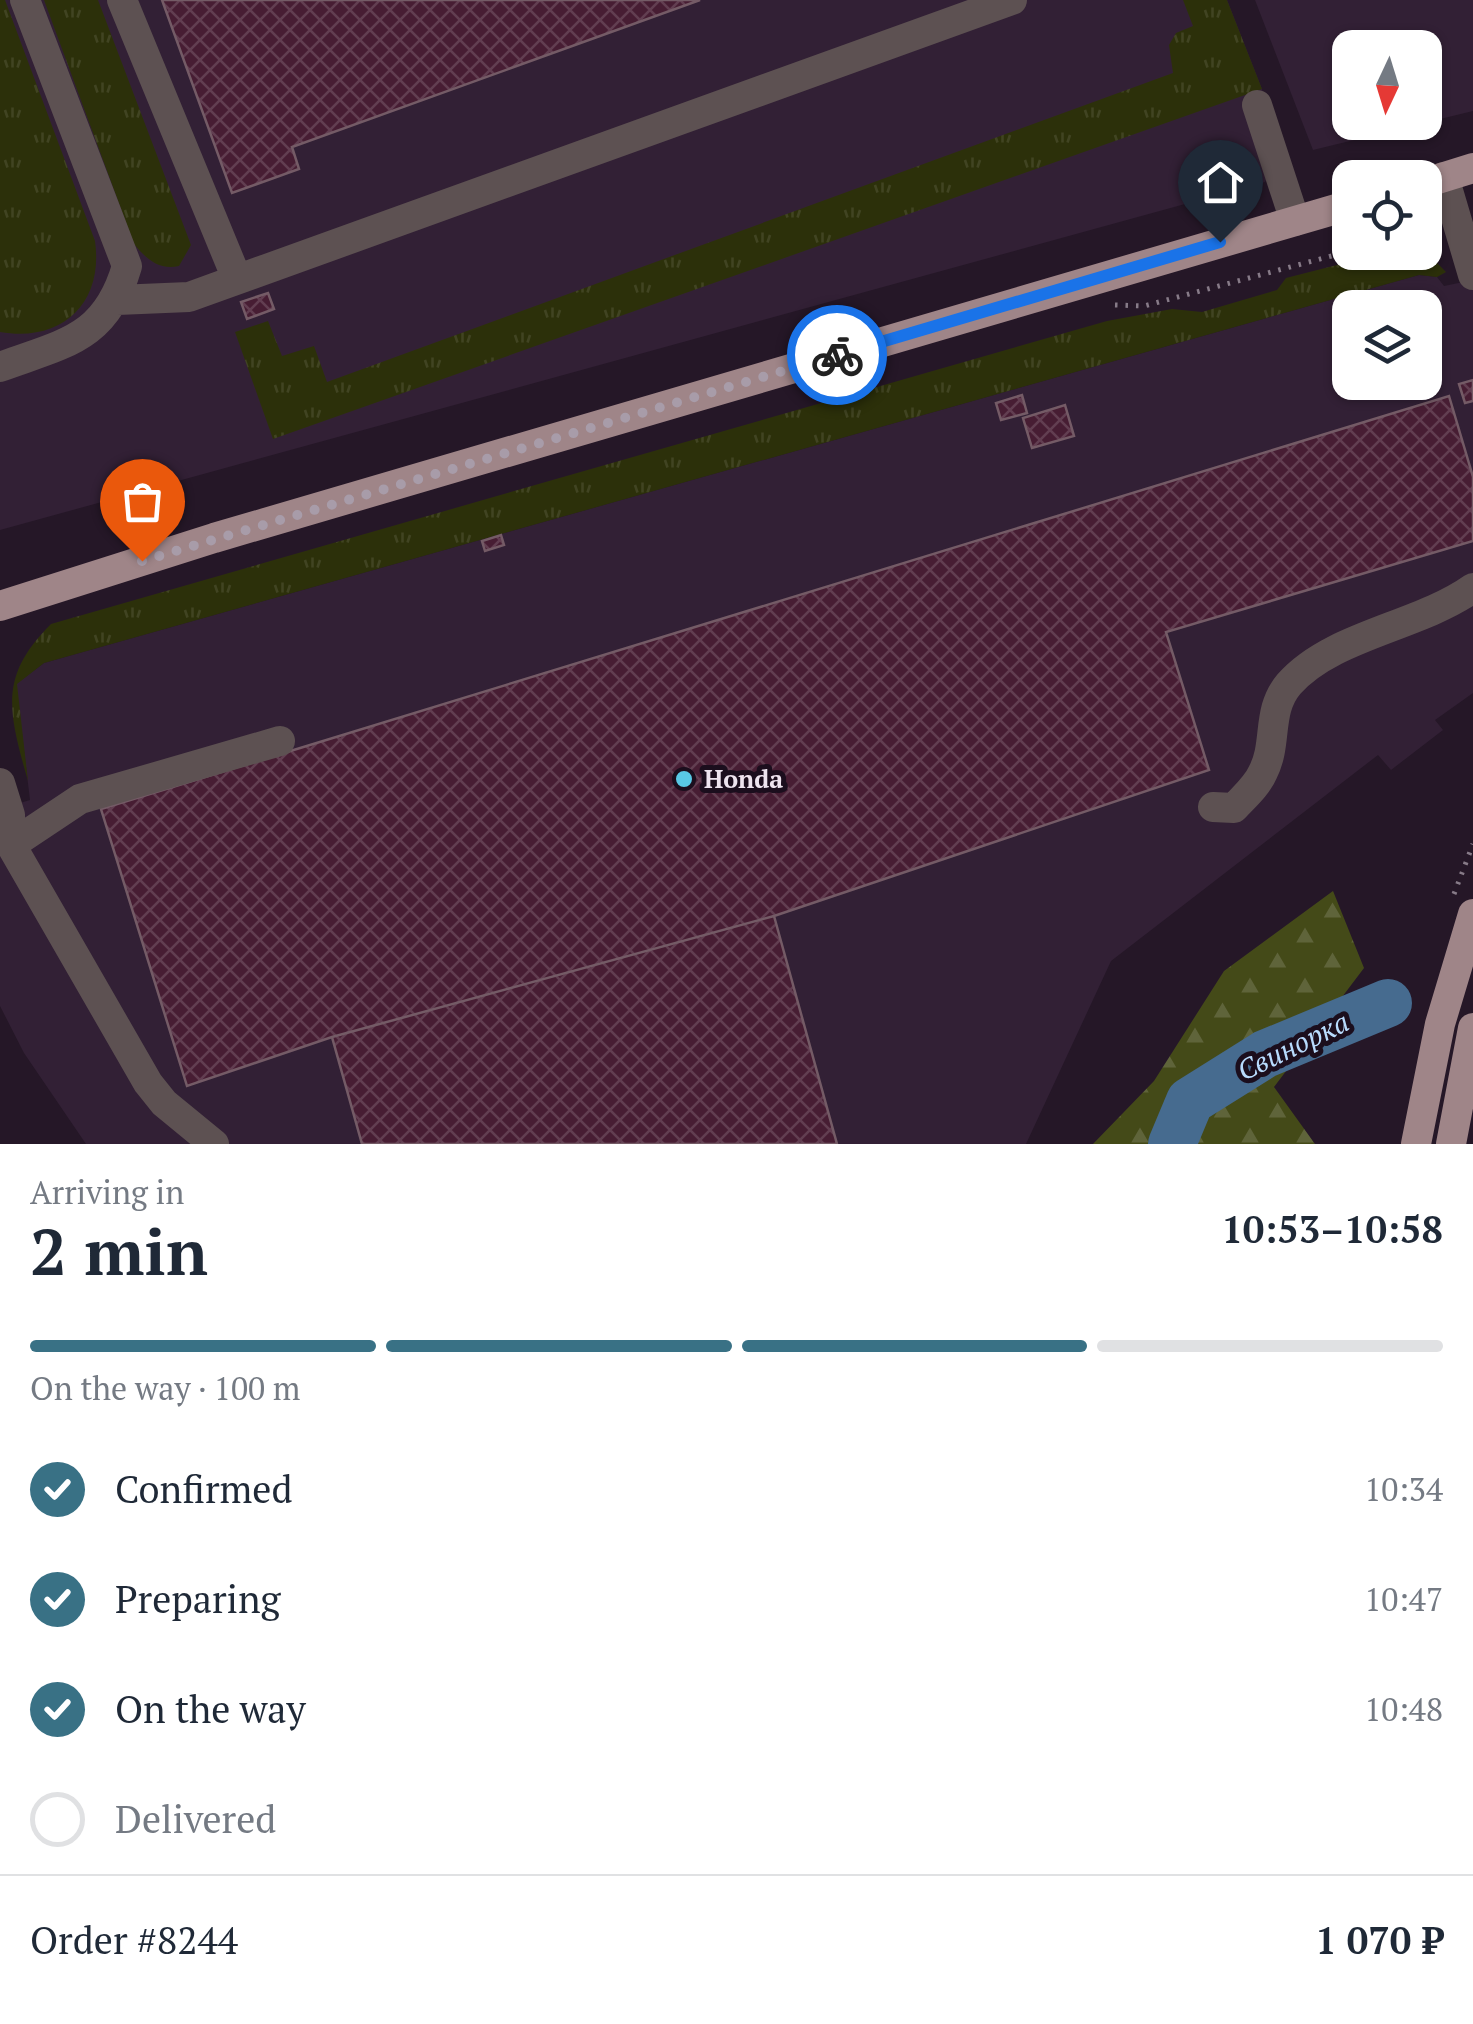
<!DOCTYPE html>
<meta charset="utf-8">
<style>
body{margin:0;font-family:"PT Serif",serif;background:#f6f6f7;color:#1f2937;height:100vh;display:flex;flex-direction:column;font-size:38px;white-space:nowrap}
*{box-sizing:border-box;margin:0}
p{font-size:32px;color:#747a83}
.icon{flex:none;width:55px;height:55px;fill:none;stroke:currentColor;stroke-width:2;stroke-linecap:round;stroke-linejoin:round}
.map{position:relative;height:1144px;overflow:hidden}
.side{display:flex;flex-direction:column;background:#fff;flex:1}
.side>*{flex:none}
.needle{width:65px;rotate:184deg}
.buttons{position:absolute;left:1332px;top:30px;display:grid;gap:20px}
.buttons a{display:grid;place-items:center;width:110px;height:110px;border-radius:20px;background:#fff;box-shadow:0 2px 8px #0004;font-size:50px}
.pin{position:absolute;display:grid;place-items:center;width:85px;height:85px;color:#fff;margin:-102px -42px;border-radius:50% 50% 50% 0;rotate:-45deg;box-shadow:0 0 10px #0007}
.pin .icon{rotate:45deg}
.courier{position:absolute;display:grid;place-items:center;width:100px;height:100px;margin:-50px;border:8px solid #1a73e8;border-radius:50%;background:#fff;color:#222;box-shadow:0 2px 12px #0007}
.headline em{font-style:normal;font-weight:600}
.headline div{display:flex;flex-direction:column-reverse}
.headline{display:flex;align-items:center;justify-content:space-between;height:170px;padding:0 30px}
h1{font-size:65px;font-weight:600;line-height:75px}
.bar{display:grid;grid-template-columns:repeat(4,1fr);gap:15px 10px;align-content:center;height:120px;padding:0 30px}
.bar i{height:12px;border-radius:8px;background:#e0e1e3}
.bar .active{background:#397185}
.bar p{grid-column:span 4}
.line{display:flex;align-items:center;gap:25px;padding:0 30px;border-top:2px solid #e0e1e3}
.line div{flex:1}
ol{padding:0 30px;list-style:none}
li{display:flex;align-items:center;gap:30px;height:110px}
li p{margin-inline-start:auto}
li .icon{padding:10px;border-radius:50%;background:#397185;color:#fff;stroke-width:4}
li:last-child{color:#747a83}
li i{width:55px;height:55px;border:5px solid #e0e1e3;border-radius:50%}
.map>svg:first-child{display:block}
.built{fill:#322035;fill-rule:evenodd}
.grass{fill:url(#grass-tufts)}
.forest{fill:url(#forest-firs)}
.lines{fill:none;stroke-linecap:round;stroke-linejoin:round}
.river{stroke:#466b8f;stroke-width:48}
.building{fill:url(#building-cross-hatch);stroke:#745b66;stroke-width:2.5}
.path{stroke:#877b88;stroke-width:5;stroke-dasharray:2.5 8;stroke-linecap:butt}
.minor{stroke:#5d5152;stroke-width:30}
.major{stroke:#9f8588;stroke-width:30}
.done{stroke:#a89ca9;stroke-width:10;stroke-dasharray:0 18}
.route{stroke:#1a73e8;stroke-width:12}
.poi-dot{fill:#59c8e5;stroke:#1b0e1d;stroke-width:4}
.labels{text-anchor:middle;stroke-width:10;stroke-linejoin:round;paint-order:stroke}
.poi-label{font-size:25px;font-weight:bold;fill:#eee4ef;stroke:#1b0e1d;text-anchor:start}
.water-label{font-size:28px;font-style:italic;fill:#b8dbfd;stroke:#1b0e1d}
</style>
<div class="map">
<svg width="1473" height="1144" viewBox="0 0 1473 1144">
<defs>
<pattern id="grass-tufts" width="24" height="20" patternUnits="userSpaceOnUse" patternTransform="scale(2.5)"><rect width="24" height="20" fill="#2c300a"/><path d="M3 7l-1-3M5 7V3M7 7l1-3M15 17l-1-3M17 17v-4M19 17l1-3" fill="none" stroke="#414422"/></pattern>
<pattern id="forest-firs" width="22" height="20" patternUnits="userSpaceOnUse" patternTransform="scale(2.5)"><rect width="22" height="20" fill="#444a18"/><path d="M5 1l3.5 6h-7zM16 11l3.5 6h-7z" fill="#5f643a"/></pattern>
<pattern id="building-cross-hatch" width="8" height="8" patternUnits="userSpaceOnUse" patternTransform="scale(2.5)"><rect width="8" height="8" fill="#471d33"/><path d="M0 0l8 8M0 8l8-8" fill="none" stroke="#623e51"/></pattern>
</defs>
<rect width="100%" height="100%" fill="#251727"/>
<path class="built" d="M0 0H1227L1285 148 1265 182 0 530Z
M1255 0H1473V111L1313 150ZM1350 48H1425V122H1350Z
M1419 275 1437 277 1444 286 1473 280V693L1435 720 1443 730 1391 770 1378 755 1111 961 1026 1144H86L24 1053 0 1006V809L30 800 16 684 44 663ZM1350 308H1425V382H1350Z"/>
<path class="grass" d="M0 0H5L95 241C104 303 62 343 0 332Z
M44 0H98L191 245 179 266C159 270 147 260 134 244Z
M1183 0H1227L1262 89 273 439 235 332 268 321 282 356 314 346 327 382 1173 73 1169 45 1176 33 1193 26Z
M1425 251 1446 272 1437 277 1419 275 44 663 17 684 28 781C7 708 0 675 51 624L1107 321 1172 309 1202 312 1277 290 1286 278 1384 253Z"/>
<path class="forest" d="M1333 891 1364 968 1274 1087 1315 1144H1093L1154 1081 1224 971Z"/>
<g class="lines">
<path class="river" d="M1172 1144 1190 1101 1265 1054 1388 1003"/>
</g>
<path class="building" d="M162 0H700L292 147 299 169 232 193Z
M268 293 274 309 247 319 241 302Z
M1473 380V401L1465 403 1459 384Z
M1022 395 1027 413 1001 420 996 403Z
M1449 396 1473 477V541L1166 632 1209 770 774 916 332 1037 187 1086 101 809Z
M1065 405 1074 436 1032 448 1023 418Z
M501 535 504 545 485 551 482 541Z
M774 916 837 1144H362L332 1037Z"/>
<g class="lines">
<path class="path" d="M1115 305 1144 306 1350 251
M1454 894 1473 844"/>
<path class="minor" d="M122 0 237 279
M1257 105 1295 221
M1444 177 1473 275
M117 300 189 297 1012 0
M0 367C65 343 106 339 127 266L25 0
M0 783 10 815 11 845
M1213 807 1234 808C1244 797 1257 786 1263 772 1278 743 1266 711 1289 684 1332 635 1418 627 1473 588
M0 836 11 845 148 1083 164 1103 214 1144
M11 845 80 799 280 741"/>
<path class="major" d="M1425 183 1473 168
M0 606 214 538 1350 205
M1416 1144 1440 1024 1473 914
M1451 1144 1473 1028"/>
</g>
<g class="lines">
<path class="done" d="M142 561 837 355"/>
<path class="route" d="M837 355 1220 242"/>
</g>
<circle class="poi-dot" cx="684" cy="779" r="10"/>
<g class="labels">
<g class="poi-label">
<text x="704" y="788">Honda</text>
</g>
<g class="water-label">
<text transform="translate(1293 1046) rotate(-26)" y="10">Свинорка</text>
</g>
</g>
</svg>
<div class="buttons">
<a><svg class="needle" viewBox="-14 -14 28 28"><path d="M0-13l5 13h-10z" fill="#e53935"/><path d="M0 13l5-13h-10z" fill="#747a83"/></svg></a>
<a><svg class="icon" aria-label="locate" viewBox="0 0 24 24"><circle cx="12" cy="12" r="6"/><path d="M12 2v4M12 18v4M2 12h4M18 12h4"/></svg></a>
<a><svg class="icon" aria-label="layers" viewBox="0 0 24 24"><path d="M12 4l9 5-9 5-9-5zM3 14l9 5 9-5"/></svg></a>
</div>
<div class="pin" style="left:142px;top:561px;background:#ea580c"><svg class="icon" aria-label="bag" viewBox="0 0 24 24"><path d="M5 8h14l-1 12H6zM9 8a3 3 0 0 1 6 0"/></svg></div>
<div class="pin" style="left:1220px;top:242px;background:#1f2937"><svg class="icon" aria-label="home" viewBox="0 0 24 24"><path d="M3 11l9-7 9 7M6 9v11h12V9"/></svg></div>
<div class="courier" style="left:837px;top:355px"><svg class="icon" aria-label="bike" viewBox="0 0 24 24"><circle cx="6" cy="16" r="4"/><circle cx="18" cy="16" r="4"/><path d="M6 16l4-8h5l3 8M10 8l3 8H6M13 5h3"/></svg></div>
</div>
<section class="side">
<div class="headline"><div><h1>2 min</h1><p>Arriving in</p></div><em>10:53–10:58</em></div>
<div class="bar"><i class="active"></i><i class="active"></i><i class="active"></i><i></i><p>On the way · 100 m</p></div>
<ol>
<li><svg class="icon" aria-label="check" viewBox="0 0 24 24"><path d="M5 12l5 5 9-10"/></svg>Confirmed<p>10:34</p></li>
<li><svg class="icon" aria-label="check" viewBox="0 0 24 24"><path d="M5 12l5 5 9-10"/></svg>Preparing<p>10:47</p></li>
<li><svg class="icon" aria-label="check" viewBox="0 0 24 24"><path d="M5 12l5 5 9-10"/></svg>On the way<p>10:48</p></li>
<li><i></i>Delivered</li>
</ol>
<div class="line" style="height:130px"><div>Order #8244</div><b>1 070 ₽</b></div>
</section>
